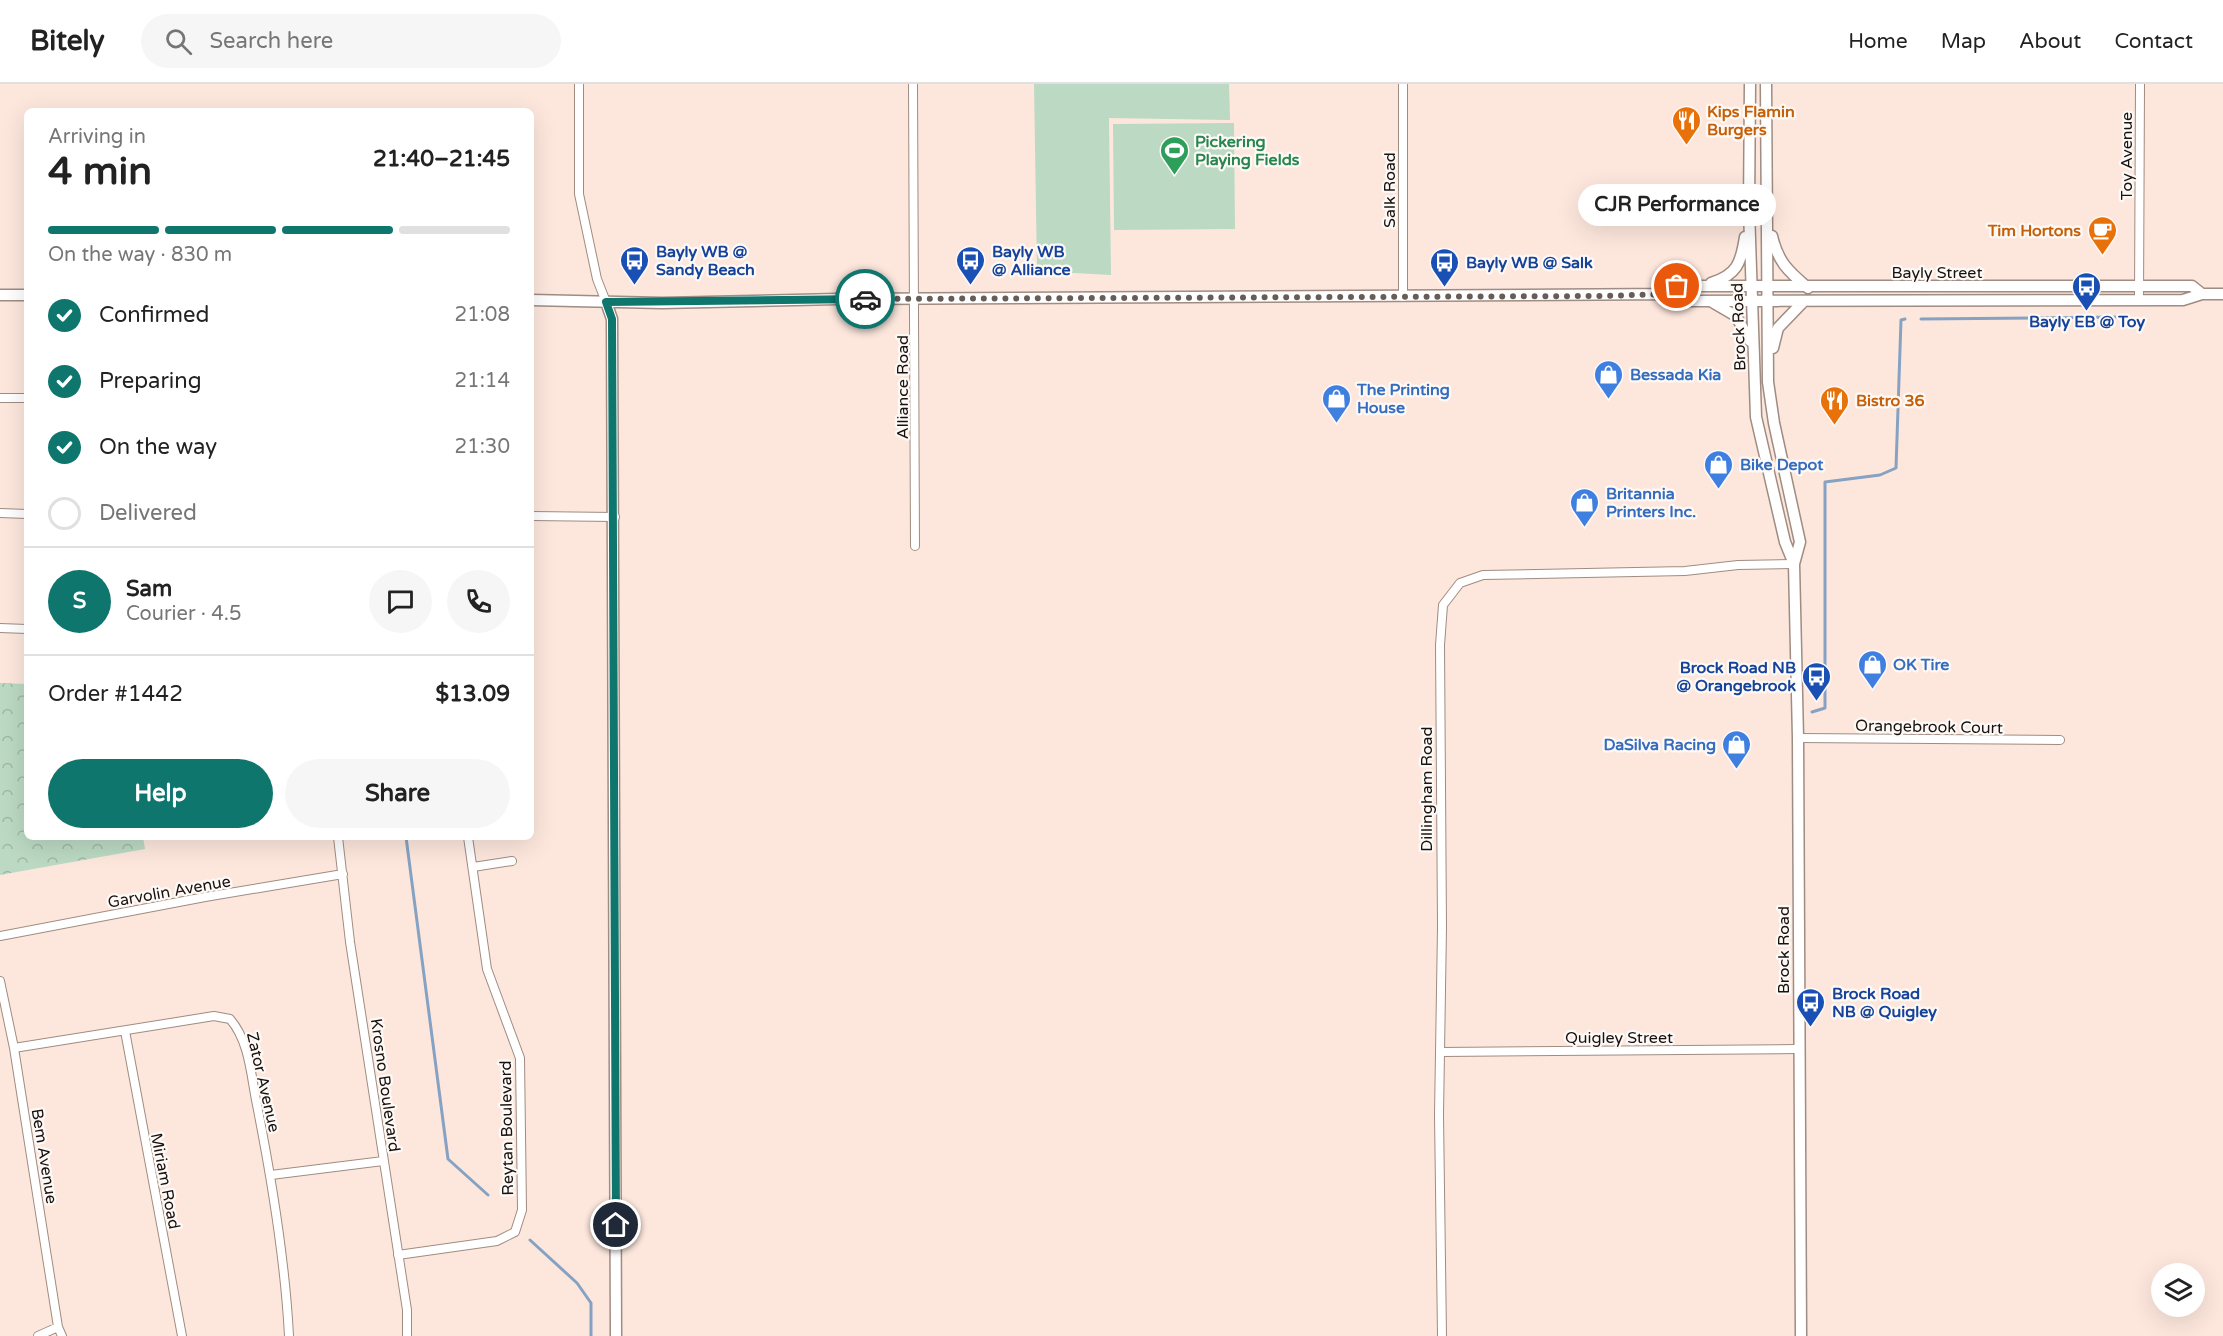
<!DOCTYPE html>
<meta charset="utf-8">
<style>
body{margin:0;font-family:"Varela Round",sans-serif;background:#f6f6f6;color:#222;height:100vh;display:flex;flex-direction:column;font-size:22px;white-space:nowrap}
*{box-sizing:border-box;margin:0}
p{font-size:20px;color:#767676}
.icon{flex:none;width:33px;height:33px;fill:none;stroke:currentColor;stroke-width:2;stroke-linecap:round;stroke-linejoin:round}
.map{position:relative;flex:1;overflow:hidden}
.panel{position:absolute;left:24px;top:24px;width:510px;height:732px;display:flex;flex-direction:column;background:#fff;border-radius:9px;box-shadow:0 6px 24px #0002}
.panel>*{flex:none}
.tools{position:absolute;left:2151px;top:1179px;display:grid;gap:12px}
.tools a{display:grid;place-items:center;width:54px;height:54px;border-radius:50%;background:#fff;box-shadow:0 6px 24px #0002;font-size:30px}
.pin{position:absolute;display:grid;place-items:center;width:51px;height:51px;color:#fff;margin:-26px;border:3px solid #fff;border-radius:50%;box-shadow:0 2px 6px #0007}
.courier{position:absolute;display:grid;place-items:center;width:60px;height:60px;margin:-30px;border:4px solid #0f766e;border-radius:50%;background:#fff;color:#222;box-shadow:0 2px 8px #0007}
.bubble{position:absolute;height:42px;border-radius:21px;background:#fff;box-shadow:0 6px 24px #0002;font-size:20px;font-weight:700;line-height:42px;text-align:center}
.overview em{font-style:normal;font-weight:700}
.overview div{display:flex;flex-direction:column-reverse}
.overview{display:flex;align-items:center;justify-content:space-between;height:102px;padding:0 24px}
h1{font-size:39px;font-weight:700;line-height:45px}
.bar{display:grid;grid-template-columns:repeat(4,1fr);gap:9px 6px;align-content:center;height:72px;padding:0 24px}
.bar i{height:8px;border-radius:4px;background:#e0e0e0}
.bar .selected{background:#0f766e}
.bar p{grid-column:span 4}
.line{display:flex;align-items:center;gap:15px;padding:0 24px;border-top:2px solid #e0e0e0}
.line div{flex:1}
.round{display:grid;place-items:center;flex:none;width:63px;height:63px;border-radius:32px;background:#f6f6f6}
ol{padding:0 24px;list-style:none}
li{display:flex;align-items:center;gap:18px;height:66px}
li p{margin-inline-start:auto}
li .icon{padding:6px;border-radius:50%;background:#0f766e;color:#fff;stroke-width:4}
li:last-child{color:#767676}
li i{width:33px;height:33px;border:3px solid #e0e0e0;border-radius:50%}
.button{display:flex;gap:12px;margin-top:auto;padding:12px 24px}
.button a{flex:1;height:69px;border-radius:36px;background:#0f766e;color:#fff;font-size:24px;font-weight:700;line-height:69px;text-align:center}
.button a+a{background:#f6f6f6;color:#222}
header{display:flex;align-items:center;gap:36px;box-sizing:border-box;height:84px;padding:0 30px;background:#fff;border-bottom:2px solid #e0e0e0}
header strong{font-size:28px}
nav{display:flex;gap:33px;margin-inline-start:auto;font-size:21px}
.search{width:420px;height:54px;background:#f6f6f6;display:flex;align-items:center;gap:15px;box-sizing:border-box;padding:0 21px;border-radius:33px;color:#767676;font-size:22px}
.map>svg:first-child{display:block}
.grass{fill:#bbd9c3}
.park{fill:url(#park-crowns)}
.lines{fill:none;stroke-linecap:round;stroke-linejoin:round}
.stream{stroke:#86a2c3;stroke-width:3}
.street-casing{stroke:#9f8c82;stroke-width:10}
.secondary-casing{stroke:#9f8c82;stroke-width:13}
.street{stroke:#fff;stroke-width:8}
.secondary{stroke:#fff;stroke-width:10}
.done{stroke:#685c56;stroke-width:6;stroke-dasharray:0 10.8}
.route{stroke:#0f766e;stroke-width:8}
.labels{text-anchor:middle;stroke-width:4.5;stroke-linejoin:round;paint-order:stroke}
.food-label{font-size:16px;font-weight:bold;fill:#c56008;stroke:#fdf9f6;text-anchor:start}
.leisure-label{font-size:16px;font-weight:bold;fill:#27864d;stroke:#fdf9f6;text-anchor:start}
.street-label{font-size:16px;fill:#18110e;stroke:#fdf9f6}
.transit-label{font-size:16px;font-weight:bold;fill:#164399;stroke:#fdf9f6;text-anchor:start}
.shop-label{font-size:16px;font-weight:bold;fill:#366cbe;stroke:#fdf9f6;text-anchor:start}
</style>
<header>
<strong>Bitely</strong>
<div class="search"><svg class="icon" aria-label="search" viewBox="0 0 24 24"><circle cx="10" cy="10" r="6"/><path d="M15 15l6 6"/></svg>Search here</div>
<nav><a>Home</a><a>Map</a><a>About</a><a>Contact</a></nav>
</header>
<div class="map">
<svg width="2223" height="1252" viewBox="0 0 2223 1252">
<defs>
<pattern id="park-crowns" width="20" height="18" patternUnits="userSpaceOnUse" patternTransform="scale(1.5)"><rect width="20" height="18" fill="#bbd9c3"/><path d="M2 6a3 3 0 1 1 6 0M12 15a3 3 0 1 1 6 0" fill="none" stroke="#a0b9a6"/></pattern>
</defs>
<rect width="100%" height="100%" fill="#fde7dd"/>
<path class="grass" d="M1034 0H1229L1230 36 1109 34 1111 191 1037 187Z
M1234 39 1235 145 1114 146 1113 40Z"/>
<path class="park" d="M0 599 27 600V753H143L145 765 0 791Z"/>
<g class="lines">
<path class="stream" d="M1921 235 2122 233
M1812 628 1825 624V398L1880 391 1896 384 1901 236 1905 235
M406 753 448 1075 488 1111
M530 1156 577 1199 591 1219V1252"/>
<defs>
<path id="street" d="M579 0V110L597 195 606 218
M913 0 915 462
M1403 0V213
M2139 216 2140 0
M0 314H27
M0 429 27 430
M531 432 615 433
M0 544 27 545
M1798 654 2060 656
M338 753 350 858 407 1226V1252
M473 783 512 777
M0 852 205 813 343 790
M0 897 14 964 58 1243 62 1252
M125 947 182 1252
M14 964 214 932 230 935C250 958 251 993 257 1021 272 1097 285 1174 289 1252
M1441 968 1797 965
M271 1091 383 1077
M398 1171 497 1157 515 1148 522 1126 520 974 487 885 468 753
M38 1252 58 1243
M1442 1252 1439 1031 1442 843 1440 561 1443 521 1460 499 1483 491 1685 487 1738 481 1794 480"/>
<path id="secondary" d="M1750 0 1749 126 1756 333 1785 458 1794 480
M1766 0 1768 298 1774 339 1800 458 1794 480 1798 654 1801 1252
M1772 152C1778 178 1788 187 1808 204
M1711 199C1737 191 1741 179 1745 153
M1672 210 1678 217 2183 216 2202 210H2223
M1672 210 1677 202H2192L2202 210
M0 211H27
M531 216 662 219 838 215 1672 210
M606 218 612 235 616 1252
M1712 218 1736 232 1750 257
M1773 264 1778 244 1803 218"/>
</defs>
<use href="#street" class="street-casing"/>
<use href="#secondary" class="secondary-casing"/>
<use href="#street" class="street"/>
<use href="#secondary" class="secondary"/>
</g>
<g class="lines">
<path class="done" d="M865 215 1598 212 1672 210 1677 202"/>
<path class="route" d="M616 1141 612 235 606 218 865 215"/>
</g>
<defs>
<symbol id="restaurant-pin" viewBox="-11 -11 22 30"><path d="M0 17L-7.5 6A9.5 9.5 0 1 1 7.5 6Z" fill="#e8710a" stroke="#fdf9f6"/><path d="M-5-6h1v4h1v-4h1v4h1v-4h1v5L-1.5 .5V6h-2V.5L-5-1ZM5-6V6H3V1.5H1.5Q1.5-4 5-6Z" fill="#fff"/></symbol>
<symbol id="stadium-pin" viewBox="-11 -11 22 30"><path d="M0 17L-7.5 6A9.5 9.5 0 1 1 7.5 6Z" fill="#2e9e5b" stroke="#fdf9f6"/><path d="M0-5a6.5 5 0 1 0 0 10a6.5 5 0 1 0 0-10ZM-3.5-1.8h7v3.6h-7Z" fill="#fff"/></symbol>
<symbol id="cafe-pin" viewBox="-11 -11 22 30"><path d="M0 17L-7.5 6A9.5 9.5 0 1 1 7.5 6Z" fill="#e8710a" stroke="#fdf9f6"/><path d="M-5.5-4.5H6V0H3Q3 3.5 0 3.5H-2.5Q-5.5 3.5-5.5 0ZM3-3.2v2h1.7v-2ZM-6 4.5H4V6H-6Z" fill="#fff"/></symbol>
<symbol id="bus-pin" viewBox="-11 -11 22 30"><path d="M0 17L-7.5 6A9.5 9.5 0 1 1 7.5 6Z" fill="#1a4fb4" stroke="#fdf9f6"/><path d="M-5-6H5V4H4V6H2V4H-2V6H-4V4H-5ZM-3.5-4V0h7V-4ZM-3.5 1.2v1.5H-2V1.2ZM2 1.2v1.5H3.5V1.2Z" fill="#fff"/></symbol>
<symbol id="shop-pin" viewBox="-11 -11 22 30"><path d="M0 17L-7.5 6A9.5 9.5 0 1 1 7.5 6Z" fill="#3f7fe0" stroke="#fdf9f6"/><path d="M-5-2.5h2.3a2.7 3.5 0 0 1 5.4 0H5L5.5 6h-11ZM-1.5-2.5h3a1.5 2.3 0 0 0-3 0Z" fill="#fff"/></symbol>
</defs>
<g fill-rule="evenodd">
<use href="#restaurant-pin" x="1670" y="20" width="33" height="45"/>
<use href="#stadium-pin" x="1158" y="50" width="33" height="45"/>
<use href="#cafe-pin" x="2086" y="130" width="33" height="45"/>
<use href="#bus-pin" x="618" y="160" width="33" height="45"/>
<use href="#bus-pin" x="954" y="160" width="33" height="45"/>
<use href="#bus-pin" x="1428" y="162" width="33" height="45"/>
<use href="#bus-pin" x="2070" y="186" width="33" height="45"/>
<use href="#shop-pin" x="1592" y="274" width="33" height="45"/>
<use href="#shop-pin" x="1320" y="298" width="33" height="45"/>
<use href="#restaurant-pin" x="1818" y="300" width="33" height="45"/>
<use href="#shop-pin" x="1702" y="364" width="33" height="45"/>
<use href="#shop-pin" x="1568" y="402" width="33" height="45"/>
<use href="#shop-pin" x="1856" y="564" width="33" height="45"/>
<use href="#bus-pin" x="1800" y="576" width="33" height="45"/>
<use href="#shop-pin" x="1720" y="644" width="33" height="45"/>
<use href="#bus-pin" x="1794" y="902" width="33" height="45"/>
</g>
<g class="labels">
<g class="food-label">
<text x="1707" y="33">Kips Flamin<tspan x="1707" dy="18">Burgers</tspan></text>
<text x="2081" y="152" text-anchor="end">Tim Hortons</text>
<text x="1856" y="322">Bistro 36</text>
</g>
<g class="leisure-label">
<text x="1195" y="63">Pickering<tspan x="1195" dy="18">Playing Fields</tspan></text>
</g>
<g class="street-label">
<text transform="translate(2126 72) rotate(-90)" y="6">Toy Avenue</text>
<text transform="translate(1389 106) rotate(-90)" y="6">Salk Road</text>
<text x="1937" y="194">Bayly Street</text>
<text transform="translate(1738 243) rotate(-92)" y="6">Brock Road</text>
<text transform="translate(902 303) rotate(-90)" y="6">Alliance Road</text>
<text transform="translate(1929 642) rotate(1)" y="6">Orangebrook Court</text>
<text transform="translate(1426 705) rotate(-90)" y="6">Dillingham Road</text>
<text transform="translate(169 807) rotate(-10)" y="6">Garvolin Avenue</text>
<text transform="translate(1783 866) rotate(-90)" y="6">Brock Road</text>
<text x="1619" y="959">Quigley Street</text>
<text transform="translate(264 998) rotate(77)" y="6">Zator Avenue</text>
<text transform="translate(386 1001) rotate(82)" y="6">Krosno Boulevard</text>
<text transform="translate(506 1044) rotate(-91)" y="6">Reytan Boulevard</text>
<text transform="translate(45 1072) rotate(81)" y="6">Bem Avenue</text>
<text transform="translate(166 1097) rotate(79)" y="6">Miriam Road</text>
</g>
<g class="transit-label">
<text x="656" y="173">Bayly WB @<tspan x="656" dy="18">Sandy Beach</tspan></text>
<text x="992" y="173">Bayly WB<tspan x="992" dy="18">@ Alliance</tspan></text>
<text x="1466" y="184">Bayly WB @ Salk</text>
<text x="2087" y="243" text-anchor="middle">Bayly EB @ Toy</text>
<text x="1796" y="589" text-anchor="end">Brock Road NB<tspan x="1796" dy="18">@ Orangebrook</tspan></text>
<text x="1832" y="915">Brock Road<tspan x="1832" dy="18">NB @ Quigley</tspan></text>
</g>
<g class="shop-label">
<text x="1630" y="296">Bessada Kia</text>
<text x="1357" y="311">The Printing<tspan x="1357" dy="18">House</tspan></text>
<text x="1740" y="386">Bike Depot</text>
<text x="1606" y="415">Britannia<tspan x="1606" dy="18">Printers Inc.</tspan></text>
<text x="1893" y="586">OK Tire</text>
<text x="1716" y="666" text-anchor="end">DaSilva Racing</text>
</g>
</g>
</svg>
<div class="tools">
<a><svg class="icon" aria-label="layers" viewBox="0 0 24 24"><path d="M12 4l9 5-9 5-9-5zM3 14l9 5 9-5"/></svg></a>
</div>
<div class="pin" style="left:1677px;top:202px;background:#ea580c"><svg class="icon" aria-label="bag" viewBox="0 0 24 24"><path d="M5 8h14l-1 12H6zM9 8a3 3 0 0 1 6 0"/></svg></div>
<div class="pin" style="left:616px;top:1141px;background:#1f2937"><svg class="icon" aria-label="home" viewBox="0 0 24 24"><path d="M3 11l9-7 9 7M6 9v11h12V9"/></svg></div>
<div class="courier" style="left:865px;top:215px"><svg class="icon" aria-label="car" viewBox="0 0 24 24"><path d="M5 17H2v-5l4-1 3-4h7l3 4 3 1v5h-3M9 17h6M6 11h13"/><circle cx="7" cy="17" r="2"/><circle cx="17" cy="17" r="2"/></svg></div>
<div class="bubble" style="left:1578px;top:100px;width:198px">CJR Performance</div>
<section class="panel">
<div class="overview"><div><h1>4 min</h1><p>Arriving in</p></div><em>21:40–21:45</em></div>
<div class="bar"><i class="selected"></i><i class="selected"></i><i class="selected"></i><i></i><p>On the way · 830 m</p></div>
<ol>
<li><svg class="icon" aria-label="check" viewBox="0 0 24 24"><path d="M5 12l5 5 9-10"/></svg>Confirmed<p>21:08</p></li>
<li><svg class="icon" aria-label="check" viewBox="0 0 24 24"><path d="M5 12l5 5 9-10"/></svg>Preparing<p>21:14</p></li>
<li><svg class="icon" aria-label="check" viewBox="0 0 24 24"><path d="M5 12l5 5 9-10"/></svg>On the way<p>21:30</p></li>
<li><i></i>Delivered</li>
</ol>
<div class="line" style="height:108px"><b class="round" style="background:#0f766e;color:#fff">S</b><div><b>Sam</b><p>Courier · 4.5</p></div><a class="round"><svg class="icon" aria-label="chat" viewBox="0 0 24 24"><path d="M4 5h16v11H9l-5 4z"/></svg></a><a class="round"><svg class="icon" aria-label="phone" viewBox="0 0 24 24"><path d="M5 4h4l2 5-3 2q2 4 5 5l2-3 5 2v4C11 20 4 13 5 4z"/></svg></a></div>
<div class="line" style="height:78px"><div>Order #1442</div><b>$13.09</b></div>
<div class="button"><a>Help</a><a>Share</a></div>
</section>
</div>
